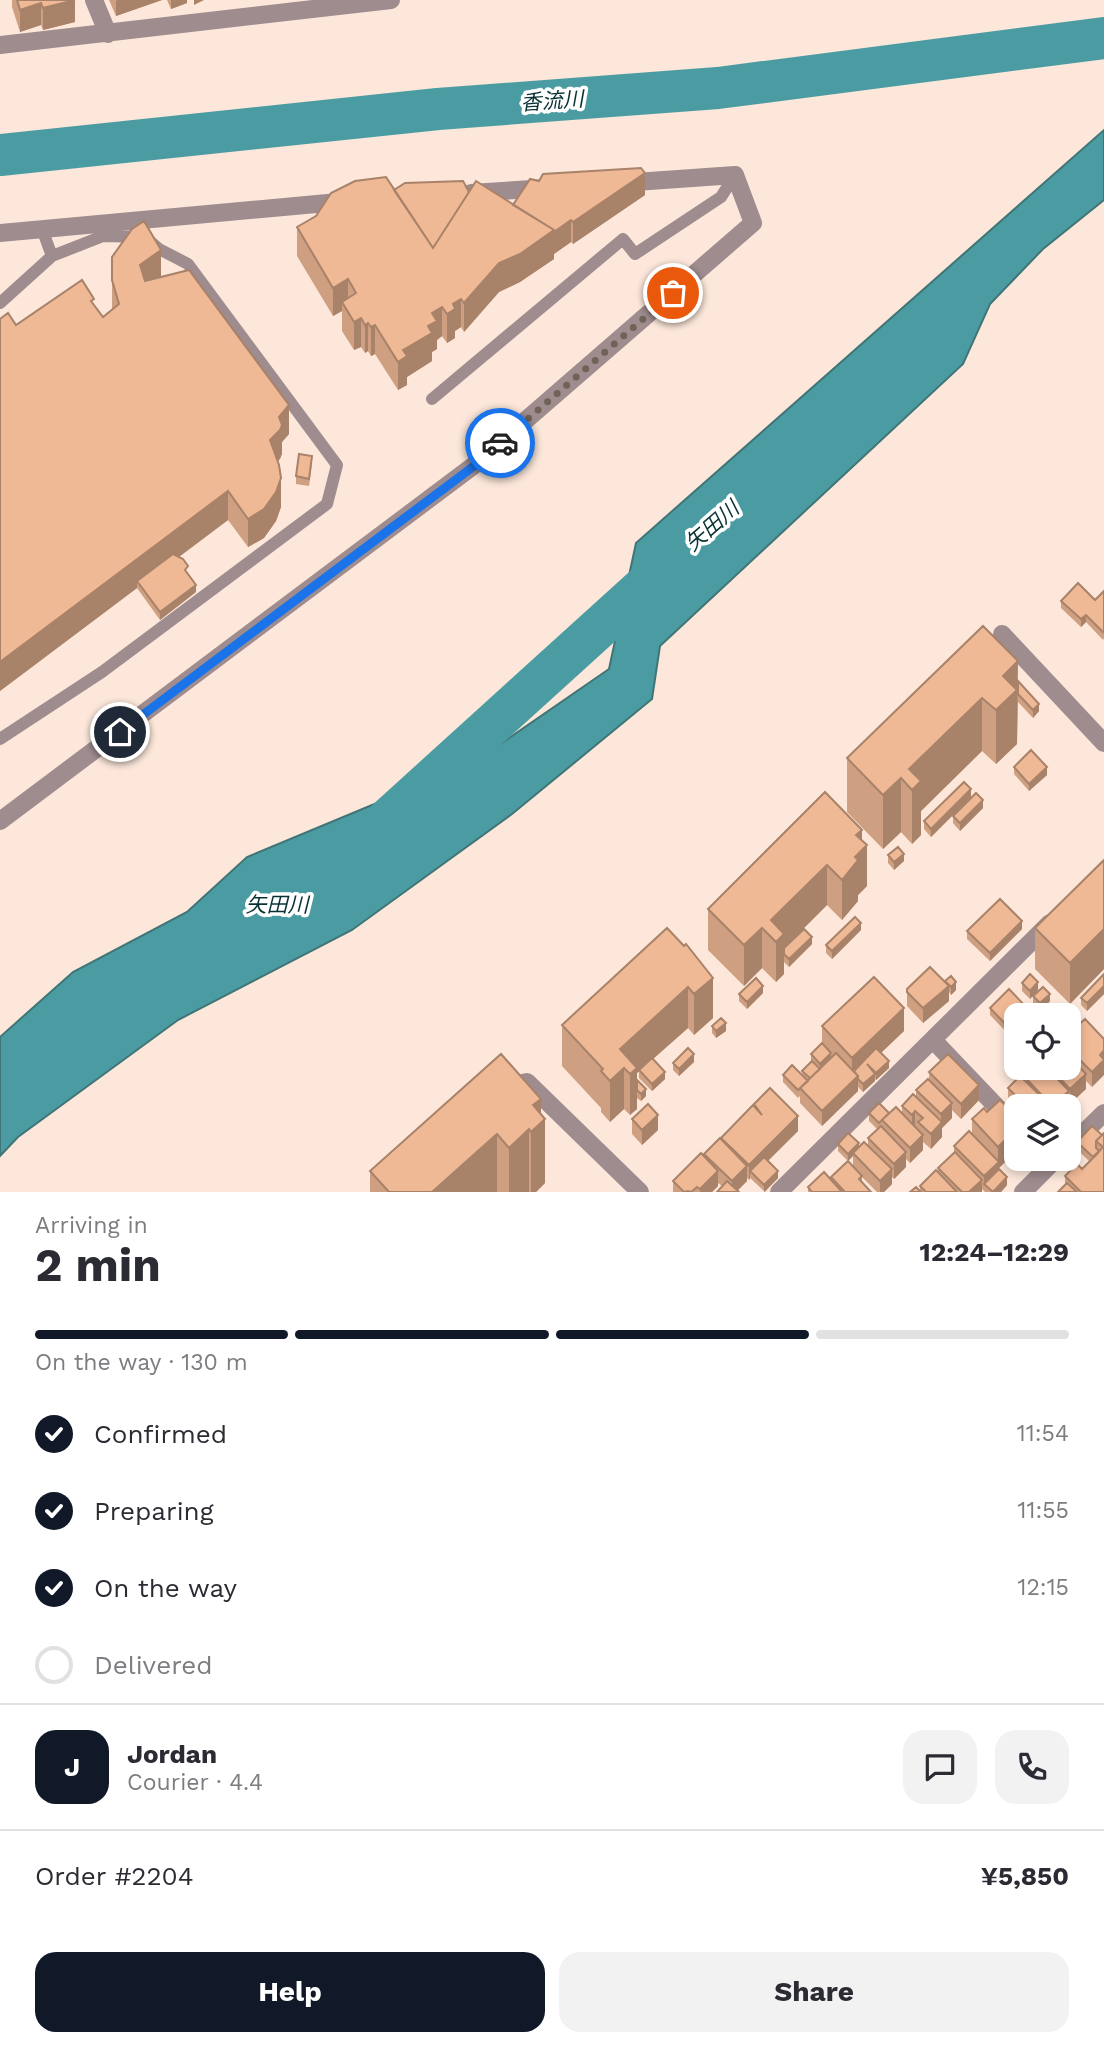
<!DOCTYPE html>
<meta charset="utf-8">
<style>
body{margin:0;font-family:"Work Sans","Noto Sans JP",sans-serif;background:#f2f2f3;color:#2b2b33;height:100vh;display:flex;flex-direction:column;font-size:26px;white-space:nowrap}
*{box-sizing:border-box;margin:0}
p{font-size:23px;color:#7c7c81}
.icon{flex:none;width:38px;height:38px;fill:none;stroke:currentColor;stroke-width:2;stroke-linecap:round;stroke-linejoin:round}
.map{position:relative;height:1192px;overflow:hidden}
.details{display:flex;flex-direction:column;background:#fff;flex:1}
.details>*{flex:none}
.controls{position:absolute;left:1004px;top:1003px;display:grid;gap:14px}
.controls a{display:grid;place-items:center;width:77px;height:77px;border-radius:14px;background:#fff;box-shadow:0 4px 10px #0003;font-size:35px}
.pin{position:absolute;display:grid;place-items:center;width:60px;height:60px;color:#fff;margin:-30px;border:4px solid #fff;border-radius:50%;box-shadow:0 2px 7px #0007}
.courier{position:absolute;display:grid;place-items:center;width:70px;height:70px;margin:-35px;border:5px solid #1a73e8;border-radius:50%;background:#fff;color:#222;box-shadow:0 2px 9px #0007}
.summary em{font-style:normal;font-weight:700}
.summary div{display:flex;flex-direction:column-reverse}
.summary{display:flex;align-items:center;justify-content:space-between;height:119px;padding:0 35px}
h1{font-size:46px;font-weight:700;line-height:52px}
.bar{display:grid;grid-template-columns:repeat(4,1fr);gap:10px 7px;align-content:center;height:84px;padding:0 35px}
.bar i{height:9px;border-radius:5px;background:#e1e1e2}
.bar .on{background:#111827}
.bar p{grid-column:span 4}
.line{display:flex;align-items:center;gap:18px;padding:0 35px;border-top:2px solid #e1e1e2}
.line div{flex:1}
.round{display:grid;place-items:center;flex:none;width:74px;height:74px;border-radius:21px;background:#f2f2f3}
ol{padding:0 35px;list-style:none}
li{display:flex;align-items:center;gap:21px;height:77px}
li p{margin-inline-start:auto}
li .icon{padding:7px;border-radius:50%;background:#111827;color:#fff;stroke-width:4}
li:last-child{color:#7c7c81}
li i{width:38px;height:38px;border:4px solid #e1e1e2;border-radius:50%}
.button{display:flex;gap:14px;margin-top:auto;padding:14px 35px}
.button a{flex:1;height:80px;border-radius:21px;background:#111827;color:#fff;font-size:28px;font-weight:700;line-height:80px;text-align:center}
.button a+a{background:#f2f2f3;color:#2b2b33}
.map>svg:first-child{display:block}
.water{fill:#4b9ca2;stroke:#407577;stroke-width:2}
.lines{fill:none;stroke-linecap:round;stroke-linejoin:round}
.river{stroke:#4b9ca2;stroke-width:42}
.service{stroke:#9e8c8f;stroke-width:12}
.minor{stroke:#9e8c8f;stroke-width:18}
.wall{fill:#ce9f81}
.shaded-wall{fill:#a88269}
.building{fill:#f0b996;stroke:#a88269;stroke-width:2}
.done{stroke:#716258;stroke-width:7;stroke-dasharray:0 12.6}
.route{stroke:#1a73e8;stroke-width:9}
.labels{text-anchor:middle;stroke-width:7;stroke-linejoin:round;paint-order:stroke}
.water-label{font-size:21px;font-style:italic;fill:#083134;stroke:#fff}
</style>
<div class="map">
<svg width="1104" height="1192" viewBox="0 0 1104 1192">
<rect width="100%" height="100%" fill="#fce7da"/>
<path class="water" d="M1104 130V200L1043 249 990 304 963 364 660 646 652 699 512 814 352 930 178 1020 18 1137 0 1156V1037L73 972 187 912 247 857 473 763 609 669 636 543Z"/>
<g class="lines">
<path class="river" d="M0 155 438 109 718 88 1104 38
M388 819 667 566"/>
<path class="service" d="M42 229 52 256
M0 303 52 256 103 236 145 237 159 249 188 264 337 465 327 504 102 672 0 739
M432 399 623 239 635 254 721 197 735 175"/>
<path class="minor" d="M94 0 108 34
M0 45 391 0
M471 193 548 188
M0 233 349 201
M1002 634 1104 743
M0 821 473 466 753 223 735 175 621 183
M934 1041 1017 1128
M512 1085 527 1082 640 1192
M1069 1147 1104 1113
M779 1192 1050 923
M1023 1192 1057 1158"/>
</g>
<path class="wall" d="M12 0H75V22L43 30 41 25 20 32 12 7Z
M109 0H162L116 16Z
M167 0H187V3L171 9Z
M539 181 645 195 573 244 571 242 554 254V259L520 282 499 292 464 332 461 327 455 331V338L447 343 442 336 437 340V349L432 352V361L407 377V385L398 390 375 354 371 356 368 351 365 353 361 347 354 350 342 331V311L333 316 297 256V227L394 190 469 192 513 205Z
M112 257 161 277 289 434 282 442V454L278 461 281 507 276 521 264 538 248 547 228 520 179 557 196 592 160 620 137 588 0 691V319L16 325 94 306 103 317 112 309Z
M312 464 309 486 296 484V476Z
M1104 591V638L1103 640 1086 622 1081 627 1061 608V601L1095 600Z
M1018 681 1039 711 1033 718 1018 702 1017 744 996 764 982 751 921 811V835L912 844 901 832 883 849 847 812V758Z
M1014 767 1047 775 1029 791 1014 774Z
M971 797 931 837 924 829V821Z
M983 808 960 831 953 823V816Z
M862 841 867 886 858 895V901L842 920 827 905 786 946 812 944 789 967 784 962V974L776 982 762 968 744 986 708 950V909Z
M888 855 904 861 894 870 888 863Z
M1104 860V969L1070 1004 1035 969V928Z
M667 928 713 1018 694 1035 688 1028 653 1059 665 1079 652 1091 639 1078V1072L637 1073V1080L646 1096 641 1101 637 1098V1109L630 1115 624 1109 610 1122 601 1112V1108L562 1066V1025Z
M1022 929 990 961 967 939V931Z
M861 930 832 959 826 953V945Z
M1104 974V994L1087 1011 1081 1005V998Z
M945 981 956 990 951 995 949 992V1001L923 1023 907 1006V989L945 982Z
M1022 983 1038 990 1030 999 1022 991Z
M763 993 747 1009 739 1001V994Z
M1033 996 1050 1001 1040 1011 1033 1004Z
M990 1008 1029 1015 1016 1042 990 1015Z
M712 1026 726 1031 716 1038 712 1033Z
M822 1026 904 1031 881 1053 889 1068 876 1080 875 1079V1081L863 1092 858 1087V1091L822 1126 800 1103V1096L798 1098 783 1082V1075H802V1071L811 1062V1054L822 1044Z
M1069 1034 1104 1039 1092 1087 1086 1081V1089L1072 1102 1078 1116 1069 1106H1017V1112L1008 1103V1088L1019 1077V1071L1023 1068H1069Z
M694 1062 679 1076 673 1070V1063Z
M929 1072 979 1100 961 1119 952 1110V1118L942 1128V1137L931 1149 923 1142V1150L910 1163 906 1159V1167L894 1179 892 1177V1184L884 1192H877L862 1177V1182L871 1192H808V1187L831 1180V1177L853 1166V1156L848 1161 838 1151V1144L859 1147 868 1146V1138L877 1129 869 1121V1113H902V1106L916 1097V1090L929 1081Z
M754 1104 798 1131 768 1160 778 1178 765 1192 750 1178 749 1180 747 1178V1181L737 1191 722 1186 718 1183V1186L712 1192H673V1181L704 1156V1154L721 1140V1138L754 1106Z
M987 1112 1017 1117 1011 1168 1005 1162 999 1168 1007 1185 1001 1192H985L982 1189V1192H910L920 1191V1186L938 1172V1168L954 1153V1146L972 1134V1119Z
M541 1114 545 1183 536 1192H370V1171Z
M632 1119 658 1130 642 1145 632 1134Z
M1102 1135 1104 1192H1058L1065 1185V1176L1082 1169 1089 1161 1077 1149V1142Z"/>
<path class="shaded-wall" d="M75 0V22L43 30V8Z
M117 0H162L116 16V1Z
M171 0H187V3L171 9Z
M194 0H204L194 5Z
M41 3V25L20 32V10Z
M645 173V195L573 244V222Z
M571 220V242L554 254V259L520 282 499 292 464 332V303L499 263Z
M161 250V278L140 294V265Z
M348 279V308L342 302V311L333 316V288Z
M461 299V327L455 331V338L447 343V314L453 304Z
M442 307V336L437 340V349L432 352V361L407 377V385L398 390V362L403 350 428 326 432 313Z
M361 318V347L354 350V322Z
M368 323V351L365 353V325Z
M375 325V354L371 356V327Z
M289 405V434L282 442V454L280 459 270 469V440L279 417Z
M281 478V507L276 521 264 538 248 547V519Z
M228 491V520L140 586 137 581V588L0 691V662Z
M196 585V592L160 620V612Z
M1086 615V622L1081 627V619Z
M1018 661 1017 744 996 764V710L1003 676Z
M982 698V751L921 811V835L912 844V790L909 769Z
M1039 704V711L1033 718V710Z
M1047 767V775L1029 791V784Z
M901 778V832L883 849V795Z
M971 789V797L931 837V829Z
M983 800V808L960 831V823Z
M862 830V850L867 845V886L858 895V901L842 920V880L856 835Z
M904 854V861L894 870V862Z
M827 865V905L784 948V974L776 982V942L771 920Z
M1022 921V929L990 961V953Z
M861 923V930L832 959V951Z
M762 928V968L744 986V945Z
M1104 929V969L1070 1004V963Z
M812 937V944L789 967V959Z
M713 978V1018L694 1035V994Z
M956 982V990L951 995V987Z
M1038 982V990L1030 999V991Z
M763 986V993L747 1009V1002Z
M949 986V1001L923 1023V1008Z
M1104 986V994L1087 1011V1003Z
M688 987V1028L637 1073V1109L630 1115V1074L624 1068V1109L610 1122V1081L620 1049Z
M1050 994V1001L1040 1011V1003Z
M904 1008V1031L868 1065 852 1073V1058Z
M726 1023V1031L716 1038V1031Z
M1104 1050V1075L1092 1087V1072L1100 1055Z
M831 1053V1060L820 1069V1064Z
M694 1054V1062L679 1076V1069Z
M889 1061V1068L876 1080V1073Z
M665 1072V1079L652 1091V1084Z
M875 1074V1081L863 1092V1084Z
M1086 1074V1089L1070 1104V1089Z
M858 1076V1091L822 1126V1111Z
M979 1085V1100L961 1119V1104Z
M646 1089V1096L641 1101V1094Z
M1069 1091V1106H1053Z
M541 1099V1123L545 1119V1183L536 1192H531V1132L533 1105Z
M952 1103V1118L942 1128V1137L931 1149V1134L941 1124V1114Z
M1078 1108V1116L1069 1125V1117Z
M915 1111V1126L912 1130V1115Z
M658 1115V1130L642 1145V1130Z
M798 1116V1131L754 1175 750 1171V1178L749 1180V1165Z
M1017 1127V1158H1022L1011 1168V1146Z
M529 1129V1192H509V1148Z
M497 1134V1192H432Z
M923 1135V1150L910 1163V1148Z
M1005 1140V1162L999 1168V1177L984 1184V1191V1176L998 1163V1147Z
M859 1143V1150L853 1153V1156L848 1161V1154Z
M906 1152V1167L894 1179V1164Z
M747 1166V1181L736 1192H732V1181Z
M892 1169V1184L884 1192H880V1181Z
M718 1171V1186L712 1192H700V1189Z
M778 1171V1178L764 1192V1185Z
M1007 1177V1185L1001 1192H993Z
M982 1180V1192H969Z"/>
<path class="building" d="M17 0H75L43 8 41 3 20 10Z
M641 168 645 173 573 222 571 220 554 232V230L513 205 530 179 539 181 543 174Z
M386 177 433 248 476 181 554 230 520 254 499 263 464 303 461 299 453 304 455 309 447 314 442 307 432 313 437 321 428 326 432 333 403 350 407 356 398 362 375 325 371 327 368 323 365 325 361 318 354 322 342 302 356 293 348 279 333 288 297 227 316 216 331 193 355 181Z
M463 181 469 192 433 248 394 190 405 183Z
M144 221 161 250 140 265 145 281 189 270 289 405 279 417 282 425 280 430 270 440 279 465 281 478 276 492 264 509 248 519 228 491 0 662V319L8 313 16 325 82 280 94 299 91 301 103 317 119 304 112 280V257L132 229Z
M299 454 312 456 309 479 296 476Z
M173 554 183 559 188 566 185 570 196 585 160 612 137 581Z
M1078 583 1095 600 1104 591V631L1103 632 1086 615 1081 619 1061 601Z
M983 626 1018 661 1003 676 1017 690 996 710 982 698 909 769 921 781 912 790 901 778 883 795 847 758Z
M1018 681 1039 704 1033 710 1018 694Z
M1031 750 1047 767 1029 784 1014 767Z
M964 782 971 789 931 829 924 821Z
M825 792 862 830 856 835 867 845 855 857 858 860 842 880 827 865 771 920 784 934 776 942 762 928 744 945 708 909Z
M976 793 983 800 960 823 953 816Z
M898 847 904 854 894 862 888 855Z
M1104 860V929L1070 963 1035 928Z
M1000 899 1022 921 990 953 967 931Z
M855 917 861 923 832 951 826 945Z
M667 928 684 946 686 944 713 978 694 994 688 987 620 1049 637 1068 630 1074 624 1068 610 1081 601 1071 603 1069 562 1025Z
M804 929 812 937 789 959 784 954V948Z
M930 967 949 986 923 1008 907 992V989Z
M1030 974 1038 982 1030 991 1022 983Z
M1104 974V986L1087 1003 1081 998Z
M951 976 956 982 951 987 945 981Z
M874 977 904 1008 852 1058 822 1026Z
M756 978 763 986 747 1002 739 994Z
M1043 987 1050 994 1040 1003 1033 996Z
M1009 989 1029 1010 1025 1013 1027 1015H1017L1016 1035 990 1008Z
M721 1018 726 1023 716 1031 712 1026Z
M1085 1019 1104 1039V1050L1100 1055 1104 1060 1092 1072 1069 1049V1034Z
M822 1043 831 1053 820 1064 811 1054Z
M688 1048 694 1054 679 1069 673 1063Z
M876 1048 889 1061 876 1073 867 1064 875 1074 863 1084 858 1079V1076L854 1071Z
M836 1053 858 1076 822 1111 800 1088Z
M501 1054 541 1099 533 1105 545 1119 531 1132 529 1129 509 1148 497 1134 432 1192H389L370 1171Z
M948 1054 979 1085 961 1104 929 1072Z
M1069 1056 1086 1074 1070 1089 1050 1068H1069Z
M652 1058 665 1072 652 1084 639 1070Z
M812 1061 820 1069 810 1078 802 1071Z
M792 1065 808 1081 798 1090 783 1075Z
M1023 1068H1047L1069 1091 1052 1106 1019 1071Z
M1020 1076 1048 1103 1045 1106H1026L1008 1088Z
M928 1079 952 1103 941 1114 916 1090Z
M637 1080 646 1089 641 1094 637 1090Z
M770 1088 798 1116 749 1165 721 1138 753 1105 762 1115 754 1104Z
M913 1094 942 1122 931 1134 918 1122 923 1118 915 1111 912 1115 902 1106Z
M1069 1099 1078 1108 1069 1117V1106H1062Z
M1000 1100 1017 1117V1127L1016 1128 1017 1129V1141L1011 1146 1005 1140 998 1147 972 1119 984 1108 987 1112Z
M879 1103 889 1113 879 1123 869 1113Z
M648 1104 658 1115 642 1130 632 1119Z
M896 1107 923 1135 910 1148 882 1120Z
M881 1126 906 1152 894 1164 868 1138Z
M1092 1126 1102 1135 1096 1141V1148L1099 1151 1093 1157 1077 1142Z
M969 1131 999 1162 984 1176 954 1146Z
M848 1133 859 1143 848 1154 838 1144Z
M1104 1133V1192H1081L1065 1176 1077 1164 1082 1169 1097 1154 1103 1147 1096 1141Z
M720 1138 747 1166 732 1181 704 1154Z
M864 1142 892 1169 880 1181 853 1153Z
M955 1152 982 1180 969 1192H962L938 1168Z
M701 1153 718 1171 700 1189 697 1187 691 1192 688 1191 684 1192 673 1181Z
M764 1157 778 1171 764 1185 750 1171Z
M848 1161 862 1176 859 1179 871 1192H845L831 1177Z
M999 1169 1007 1177 993 1192 984 1184Z
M936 1170 957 1192H926L920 1186Z
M824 1172 842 1192H812L808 1187Z
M727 1181 739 1192H717Z
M1067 1183 1077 1192H1058Z
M916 1187 921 1192H910Z"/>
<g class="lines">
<path class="done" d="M500 443 673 293"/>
<path class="route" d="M120 732 474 466 500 443"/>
</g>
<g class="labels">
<g class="water-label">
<text transform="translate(552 101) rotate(-4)" y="7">香流川</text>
<text transform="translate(712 526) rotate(-41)" y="7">矢田川</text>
<text x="277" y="912">矢田川</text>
</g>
</g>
</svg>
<div class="controls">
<a><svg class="icon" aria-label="locate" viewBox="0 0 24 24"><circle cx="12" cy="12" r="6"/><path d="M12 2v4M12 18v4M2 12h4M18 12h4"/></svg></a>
<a><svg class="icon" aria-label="layers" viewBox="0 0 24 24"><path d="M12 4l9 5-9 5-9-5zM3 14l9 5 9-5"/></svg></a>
</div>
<div class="pin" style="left:673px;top:293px;background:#ea580c"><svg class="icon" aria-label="bag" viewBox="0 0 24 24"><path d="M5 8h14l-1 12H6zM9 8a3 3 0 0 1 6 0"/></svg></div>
<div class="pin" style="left:120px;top:732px;background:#1f2937"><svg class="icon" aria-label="home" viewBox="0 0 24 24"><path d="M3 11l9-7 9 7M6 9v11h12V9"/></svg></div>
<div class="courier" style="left:500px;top:443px"><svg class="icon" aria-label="car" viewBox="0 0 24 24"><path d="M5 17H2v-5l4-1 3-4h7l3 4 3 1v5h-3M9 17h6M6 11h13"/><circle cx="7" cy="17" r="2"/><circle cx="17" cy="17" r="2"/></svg></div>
</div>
<section class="details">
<div class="summary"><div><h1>2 min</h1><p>Arriving in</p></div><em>12:24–12:29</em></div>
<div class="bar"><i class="on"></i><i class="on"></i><i class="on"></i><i></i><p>On the way · 130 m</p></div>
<ol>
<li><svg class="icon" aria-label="check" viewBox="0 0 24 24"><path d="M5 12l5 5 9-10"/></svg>Confirmed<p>11:54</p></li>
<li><svg class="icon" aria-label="check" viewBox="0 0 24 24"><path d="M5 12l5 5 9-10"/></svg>Preparing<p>11:55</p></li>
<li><svg class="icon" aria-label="check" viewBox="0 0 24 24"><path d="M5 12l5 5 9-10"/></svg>On the way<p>12:15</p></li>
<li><i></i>Delivered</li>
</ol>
<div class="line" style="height:126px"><b class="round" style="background:#111827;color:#fff">J</b><div><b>Jordan</b><p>Courier · 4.4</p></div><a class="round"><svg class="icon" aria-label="chat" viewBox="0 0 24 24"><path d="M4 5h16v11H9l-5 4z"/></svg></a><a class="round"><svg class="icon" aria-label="phone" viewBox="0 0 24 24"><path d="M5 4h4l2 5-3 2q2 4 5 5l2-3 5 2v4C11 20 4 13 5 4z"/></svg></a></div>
<div class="line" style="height:91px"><div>Order #2204</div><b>¥5,850</b></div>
<div class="button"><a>Help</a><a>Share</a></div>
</section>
